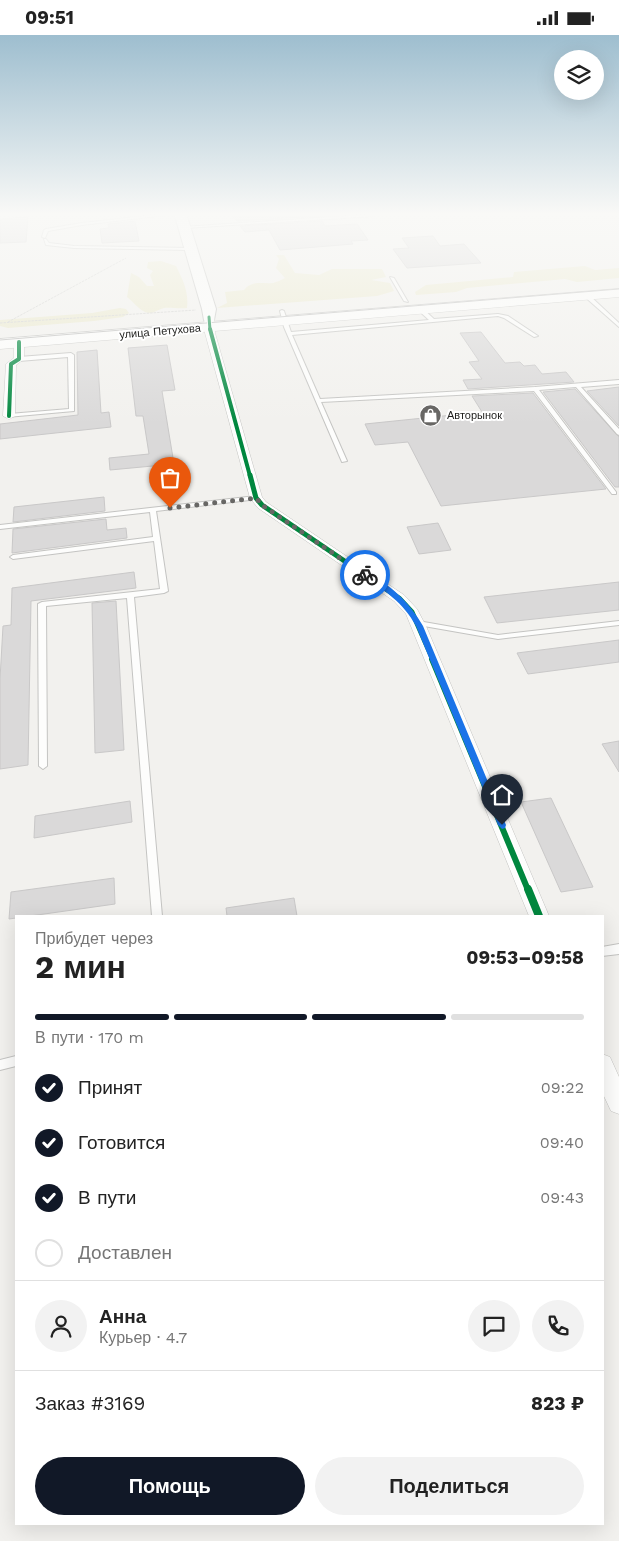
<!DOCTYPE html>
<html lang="ru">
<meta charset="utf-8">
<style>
body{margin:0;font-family:"Work Sans",sans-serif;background:#f2f2f2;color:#222;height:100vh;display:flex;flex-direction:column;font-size:19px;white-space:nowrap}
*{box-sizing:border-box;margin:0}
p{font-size:16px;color:#767676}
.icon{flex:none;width:28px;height:28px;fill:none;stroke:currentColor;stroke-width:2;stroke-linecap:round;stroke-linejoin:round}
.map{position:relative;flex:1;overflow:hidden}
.panel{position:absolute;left:15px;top:880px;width:589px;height:610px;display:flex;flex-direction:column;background:#fff;border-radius:0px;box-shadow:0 5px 20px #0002}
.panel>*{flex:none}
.tools{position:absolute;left:554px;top:15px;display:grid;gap:10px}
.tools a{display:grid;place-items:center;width:50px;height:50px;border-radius:50%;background:#fff;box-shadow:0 5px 20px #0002;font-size:25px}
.pin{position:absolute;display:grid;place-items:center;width:42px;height:42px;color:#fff;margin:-51px -21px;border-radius:50% 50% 50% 0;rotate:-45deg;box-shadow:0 0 5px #0007}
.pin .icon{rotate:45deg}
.courier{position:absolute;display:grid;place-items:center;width:50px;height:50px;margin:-25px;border:4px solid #1a73e8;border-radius:50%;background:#fff;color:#222;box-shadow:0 1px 6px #0007}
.overview em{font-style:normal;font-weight:700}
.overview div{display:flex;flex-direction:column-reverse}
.overview{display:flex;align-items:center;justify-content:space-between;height:85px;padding:0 20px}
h1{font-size:32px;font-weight:700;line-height:38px}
.bar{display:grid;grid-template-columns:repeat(4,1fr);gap:8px 5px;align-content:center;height:60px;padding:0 20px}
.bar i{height:6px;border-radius:4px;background:#e0e0e0}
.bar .current{background:#111827}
.bar p{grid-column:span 4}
.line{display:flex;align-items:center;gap:12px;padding:0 20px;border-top:1px solid #e0e0e0}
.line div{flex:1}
.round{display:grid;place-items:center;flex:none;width:52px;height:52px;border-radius:26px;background:#f2f2f2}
ol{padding:0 20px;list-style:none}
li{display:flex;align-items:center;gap:15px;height:55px}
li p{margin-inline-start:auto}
li .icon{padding:5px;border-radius:50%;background:#111827;color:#fff;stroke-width:4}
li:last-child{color:#767676}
li i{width:28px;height:28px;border:2px solid #e0e0e0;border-radius:50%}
.button{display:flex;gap:10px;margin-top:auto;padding:10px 20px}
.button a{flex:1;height:58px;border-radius:30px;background:#111827;color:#fff;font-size:20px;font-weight:700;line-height:58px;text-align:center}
.button a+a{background:#f2f2f2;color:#222}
.status{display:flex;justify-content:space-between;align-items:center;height:35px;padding:0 25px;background:#fff;direction:ltr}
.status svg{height:14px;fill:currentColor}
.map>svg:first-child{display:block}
.green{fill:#ebe9ce}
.building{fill:#dad9d9;stroke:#c9c8c8}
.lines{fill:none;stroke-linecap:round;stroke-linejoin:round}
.lane-casing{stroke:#c4c4c2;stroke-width:2}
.street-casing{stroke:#c4c4c2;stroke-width:1}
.secondary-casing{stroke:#c4c4c2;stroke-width:2}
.highway-casing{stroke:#c4c4c2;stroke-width:1}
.path{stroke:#d2d2d0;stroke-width:1;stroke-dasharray:2.5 1;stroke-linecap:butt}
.lane{fill:#fdfdfc;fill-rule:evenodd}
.street{fill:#fdfdfc;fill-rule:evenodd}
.secondary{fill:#fdfdfc;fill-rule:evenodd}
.highway{fill:#fdfdfc;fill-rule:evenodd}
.tram{stroke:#bebebd;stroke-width:1}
.cycleway-far4-casing{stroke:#fff;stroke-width:4.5}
.cycleway-far3-casing{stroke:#fff;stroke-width:5.5}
.cycleway-far2-casing{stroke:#fff;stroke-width:8}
.cycleway-far1-casing{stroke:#fff;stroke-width:9}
.cycleway-casing{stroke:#fff;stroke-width:11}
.cycleway-far4{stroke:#00873e;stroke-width:3}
.cycleway-far3{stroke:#00873e;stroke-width:4}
.cycleway-far2{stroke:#00873e;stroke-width:5}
.cycleway-far1{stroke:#00873e;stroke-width:6}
.cycleway{stroke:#00873e;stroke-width:8}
.route{fill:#1a73e8}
.done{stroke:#686765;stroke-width:5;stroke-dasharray:0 9}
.labels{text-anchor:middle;stroke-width:4;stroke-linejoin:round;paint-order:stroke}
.far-street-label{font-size:11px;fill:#1d1d1b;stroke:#fff}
.far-poi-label{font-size:11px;fill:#1d1d1b;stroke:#fff;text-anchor:start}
</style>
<div class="status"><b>09:51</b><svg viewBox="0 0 49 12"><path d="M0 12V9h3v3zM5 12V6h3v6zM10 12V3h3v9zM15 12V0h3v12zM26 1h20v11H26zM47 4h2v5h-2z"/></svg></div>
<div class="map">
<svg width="619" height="1506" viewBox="0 0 619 1506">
<rect width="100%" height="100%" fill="#f2f1ee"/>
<path class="green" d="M276 220H284L295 238 319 240 332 234H382L386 242 371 245 390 248 394 256 377 261 217 273 227 268 225 257 244 255C252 245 262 249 273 248 277 247 281 245 285 243L276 233 279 224Z
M161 226 176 231C183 245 189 257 187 273 180 274 168 272 164 273 156 275 153 280 145 277 137 273 134 267 127 262L131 238 139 242 147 251H154L150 240 153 236 147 233 148 227Z
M585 231 595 235 619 233V243L577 247 565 244 467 253 456 257 416 260 415 257 426 250 513 242 514 237Z
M120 273 126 274 129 278 123 282 94 286 8 293 0 291V285L92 278Z"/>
<path class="building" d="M230 178H317L319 181 237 186Z
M28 182 26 207 0 208V184Z
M135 186 139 206 102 208 100 194 109 193 108 189Z
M322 186 325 191 357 189 368 205 351 206 353 209 280 215 269 195 245 197 240 191Z
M433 201 440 211 464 209 481 228 407 233 393 214 409 213 402 203Z
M481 297 505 328 520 327 524 331 535 330 542 339 566 337 574 347 468 354 463 345 482 344 469 327 479 326 460 298Z
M167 310 175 355 162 356 174 429 110 435 109 423 149 419 143 381H136L128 313Z
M97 315 101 378 109 377 111 392 0 404V389L78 380 77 317Z
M619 352V391L587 356Z
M575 354 619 402V452H615L543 357Z
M533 358 606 454 441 471 408 407 375 410 365 389 482 377 472 361Z
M104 462 105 476 13 487 14 472Z
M106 484 107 495 126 493 127 503 12 518 13 494Z
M438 488 451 515 419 519 407 492Z
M134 537 136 553 31 566 28 730 0 734V644L3 591 11 590 12 553Z
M619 547V575L497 588 484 562Z
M116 566 124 715 95 718 92 568Z
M619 605V627L528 639 517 618Z
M619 706V737L602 709Z
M551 763 593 852 561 857 521 767Z
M130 766 132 787 34 803 35 781Z
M114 843 115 869 9 884 11 857Z
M294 863 297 881H227L226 873Z"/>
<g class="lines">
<defs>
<path id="lane" d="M172 178H182L82 190 48 196 45 203 42 202 44 195 46 194 82 188Z
M374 179 375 181 185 193 183 192Z
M44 204H46L49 208 74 211 190 213 192 214 190 215 74 213 46 210Z
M390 242 394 243 408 267 404 266Z
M585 260H589L619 288V292L585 262Z
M418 273H422L434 284 498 279 508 281 538 301 534 302 504 283 498 281 292 300 320 364 535 352 619 345V349L581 352 619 394V400L617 399 576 352 539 355 616 457V459H612L534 356 321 367 347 426 342 427 284 292 280 276 282 275 284 276 291 297 429 285 418 275Z
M71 318 74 320V376L7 382 6 381 9 379 69 374 68 322 19 326 16 324 19 322Z
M256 461 258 462V464L156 476 168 556 164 558 134 562 162 881H152L127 563 46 571 47 731 43 734 39 731 38 569 42 567 160 554 154 506 13 524 10 522 13 520 153 502 150 477 0 494V490Z
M415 586H418L498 600 619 586V590L498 604 418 590H415Z
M619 909V919L602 921V912Z
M16 1021V1031L0 1035V1025Z"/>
<path id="street" d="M209 279 214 282 215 298 262 462 266 467 404 560 417 574 426 591 549 881H529L406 579 394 566 258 473 250 463 205 298 204 282Z
M19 304 24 307V324L16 330 15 381 9 384 3 381 6 329 14 323V307Z
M602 1019 610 1022 619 1042V1079L611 1076 602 1057Z"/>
<path id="secondary" d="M174 178H186L216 274 214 285H204L202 274Z"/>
<path id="highway" d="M619 254V262L0 314V304Z"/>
</defs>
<use href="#lane" class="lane-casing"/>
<use href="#street" class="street-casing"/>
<use href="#secondary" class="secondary-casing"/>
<use href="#highway" class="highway-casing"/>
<path class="path" d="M8 287 126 223
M0 288 196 275"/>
<use href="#lane" class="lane"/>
<use href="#street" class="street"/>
<use href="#secondary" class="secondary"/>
<use href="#highway" class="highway"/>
<path class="tram" d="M0 305 619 254"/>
<defs>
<path id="cycleway-far4" d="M209 282 210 295"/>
<path id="cycleway-far3" d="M210 294 250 441
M9 381 11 329 19 324V307"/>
<path id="cycleway-far2" d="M250 440 256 463 262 470 399 563 412 577 433 625"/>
<path id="cycleway-far1" d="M432 624 528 855"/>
<path id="cycleway" d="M528 854 539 881"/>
</defs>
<use href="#cycleway-far4" class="cycleway-far4-casing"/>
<use href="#cycleway-far3" class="cycleway-far3-casing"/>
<use href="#cycleway-far2" class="cycleway-far2-casing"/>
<use href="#cycleway-far1" class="cycleway-far1-casing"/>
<use href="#cycleway" class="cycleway-casing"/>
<use href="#cycleway-far4" class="cycleway-far4"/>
<use href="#cycleway-far3" class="cycleway-far3"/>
<use href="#cycleway-far2" class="cycleway-far2"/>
<use href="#cycleway-far1" class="cycleway-far1"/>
<use href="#cycleway" class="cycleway"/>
</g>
<linearGradient id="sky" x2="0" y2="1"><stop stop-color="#9ebecf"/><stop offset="0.46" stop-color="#f9f9f7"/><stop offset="1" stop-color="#f9f9f7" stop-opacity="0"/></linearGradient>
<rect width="619" height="389" fill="url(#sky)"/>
<path class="route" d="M365 538C390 548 410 568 423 591L506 790 505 793 502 794 498 790 416 591C403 567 385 556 363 541V539Z"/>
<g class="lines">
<path class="done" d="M170 473 256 463 262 470 365 540"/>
</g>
<defs>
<symbol id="shop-disc" viewBox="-11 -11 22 22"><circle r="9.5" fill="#686765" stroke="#fff"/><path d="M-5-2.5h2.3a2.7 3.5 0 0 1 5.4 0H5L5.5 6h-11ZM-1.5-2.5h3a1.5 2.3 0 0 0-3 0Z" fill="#fff"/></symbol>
</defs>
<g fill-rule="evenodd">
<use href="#shop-disc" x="418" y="368" width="25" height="25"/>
</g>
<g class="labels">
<g class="far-street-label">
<text transform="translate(160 296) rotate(-5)" y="4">улица Петухова</text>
</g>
<g class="far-poi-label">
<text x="447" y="384">Авторынок</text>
</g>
</g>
</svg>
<div class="tools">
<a><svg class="icon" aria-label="layers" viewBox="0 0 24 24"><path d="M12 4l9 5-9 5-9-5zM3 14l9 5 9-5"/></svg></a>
</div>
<div class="pin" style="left:170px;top:473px;background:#ea580c"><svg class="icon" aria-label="bag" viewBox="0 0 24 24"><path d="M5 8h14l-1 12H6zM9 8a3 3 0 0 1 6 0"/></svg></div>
<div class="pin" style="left:502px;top:790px;background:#1f2937"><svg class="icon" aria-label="home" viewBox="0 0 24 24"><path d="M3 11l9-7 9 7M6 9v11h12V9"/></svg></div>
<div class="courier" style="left:365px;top:540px"><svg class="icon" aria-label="bike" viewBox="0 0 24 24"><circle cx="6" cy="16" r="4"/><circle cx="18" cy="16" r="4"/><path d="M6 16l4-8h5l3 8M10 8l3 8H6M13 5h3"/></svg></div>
<section class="panel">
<div class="overview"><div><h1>2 мин</h1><p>Прибудет через</p></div><em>09:53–09:58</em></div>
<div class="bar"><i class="current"></i><i class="current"></i><i class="current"></i><i></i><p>В пути · 170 m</p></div>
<ol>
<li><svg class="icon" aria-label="check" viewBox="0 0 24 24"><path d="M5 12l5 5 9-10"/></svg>Принят<p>09:22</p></li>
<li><svg class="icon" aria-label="check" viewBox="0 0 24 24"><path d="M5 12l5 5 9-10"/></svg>Готовится<p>09:40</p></li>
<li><svg class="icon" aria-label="check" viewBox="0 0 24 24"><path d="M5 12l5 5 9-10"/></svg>В пути<p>09:43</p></li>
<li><i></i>Доставлен</li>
</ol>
<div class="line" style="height:90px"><a class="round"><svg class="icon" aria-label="person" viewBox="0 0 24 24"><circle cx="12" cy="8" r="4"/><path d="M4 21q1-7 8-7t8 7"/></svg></a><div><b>Анна</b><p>Курьер · 4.7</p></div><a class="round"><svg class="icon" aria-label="chat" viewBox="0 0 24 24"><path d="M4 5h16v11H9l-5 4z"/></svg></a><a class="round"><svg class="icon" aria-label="phone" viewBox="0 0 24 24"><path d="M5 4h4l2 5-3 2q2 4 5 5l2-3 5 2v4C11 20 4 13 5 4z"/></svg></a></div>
<div class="line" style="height:65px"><div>Заказ #3169</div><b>823 ₽</b></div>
<div class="button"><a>Помощь</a><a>Поделиться</a></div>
</section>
</div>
